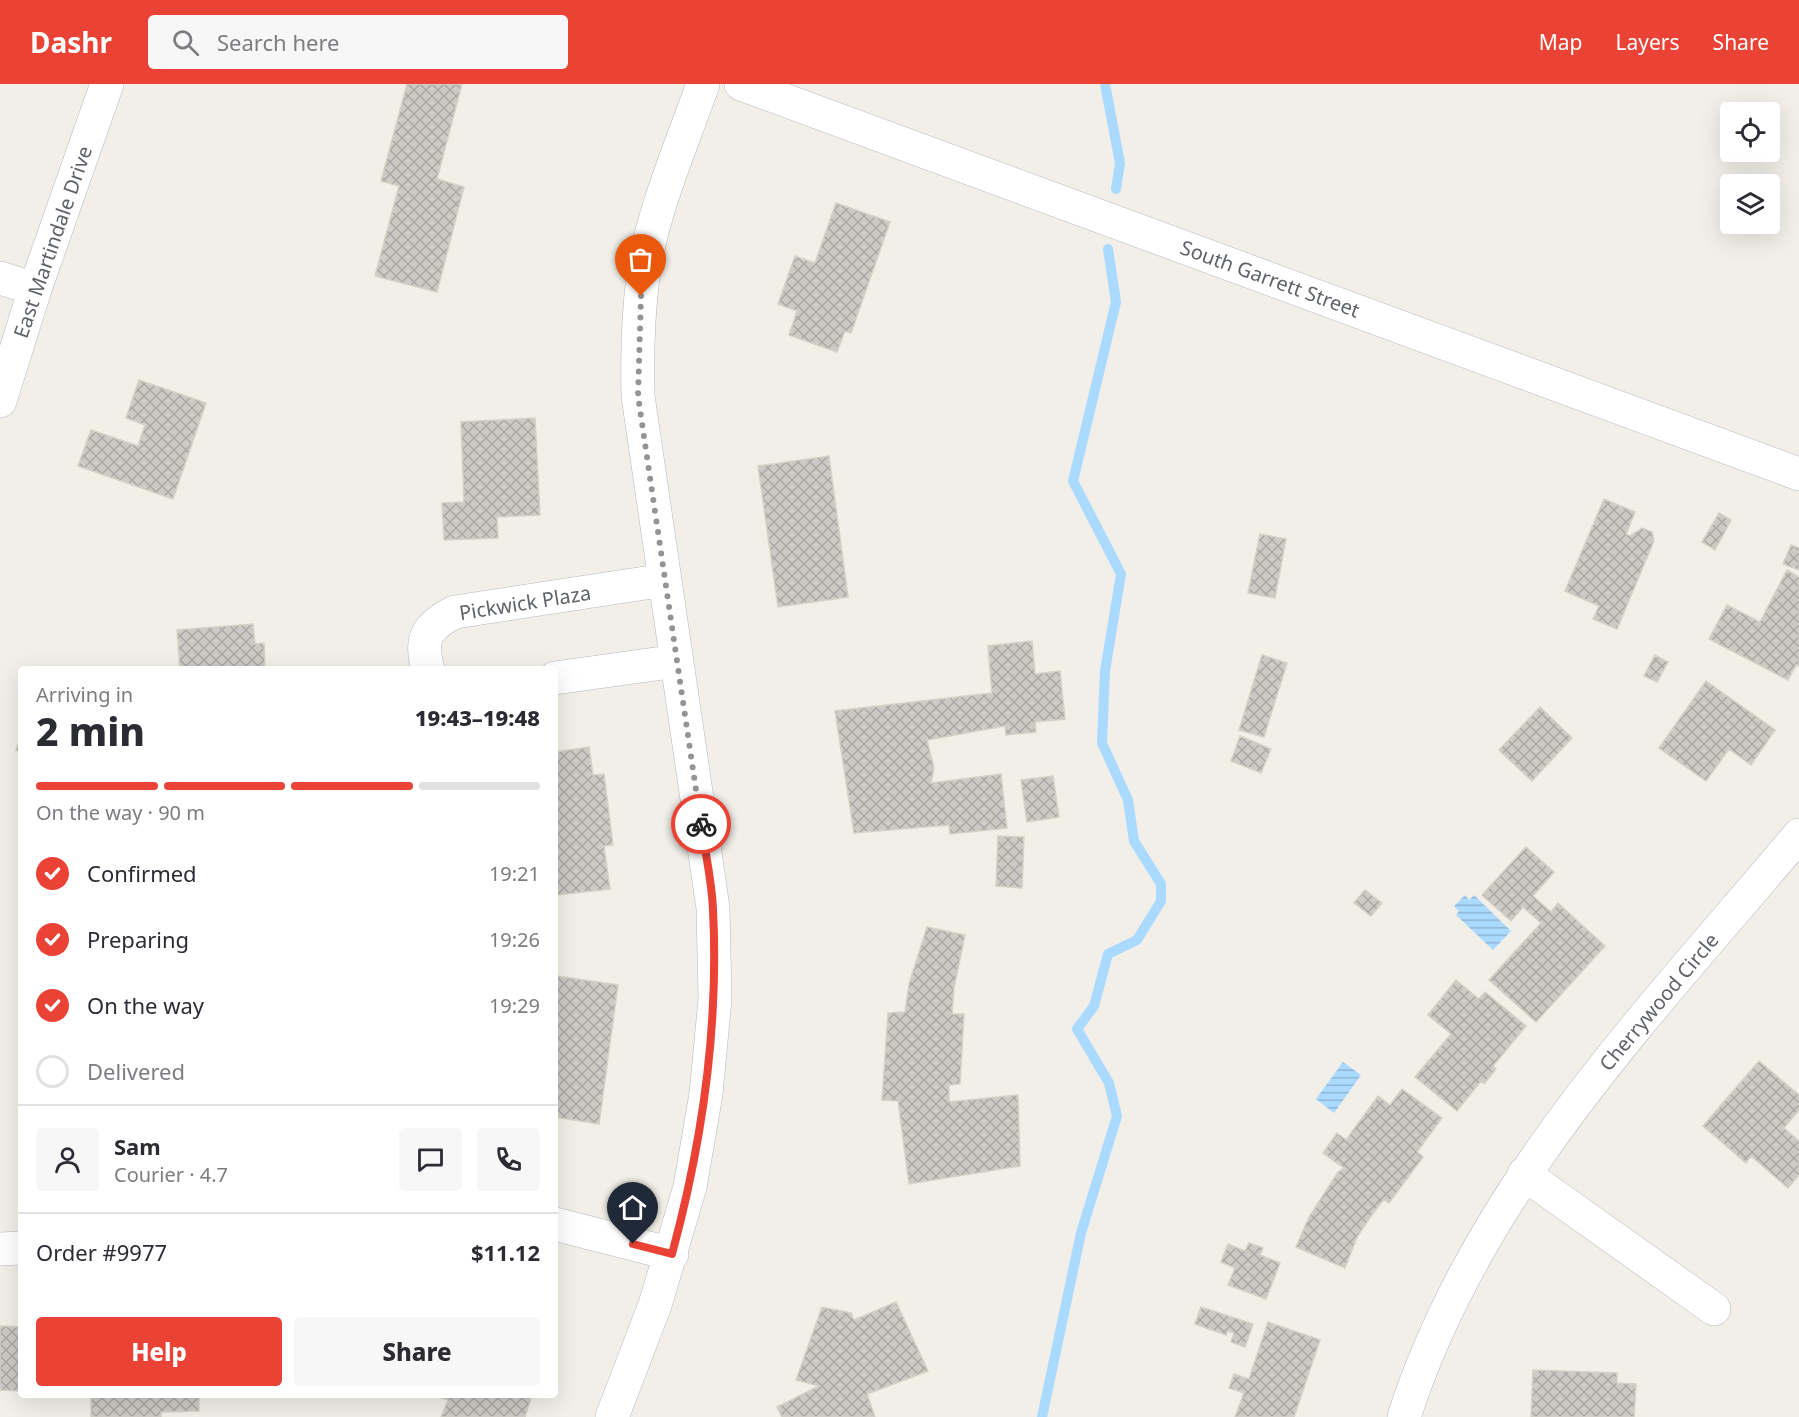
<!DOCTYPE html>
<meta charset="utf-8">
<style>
body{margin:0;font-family:"Noto Sans",sans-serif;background:#f7f7f7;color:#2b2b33;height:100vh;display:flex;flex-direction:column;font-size:22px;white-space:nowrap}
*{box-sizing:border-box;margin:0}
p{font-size:20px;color:#7c7c81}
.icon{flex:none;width:33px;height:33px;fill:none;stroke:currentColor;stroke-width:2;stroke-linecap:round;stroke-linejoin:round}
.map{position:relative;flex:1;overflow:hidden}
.sheet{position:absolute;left:18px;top:582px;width:540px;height:732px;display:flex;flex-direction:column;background:#fff;border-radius:6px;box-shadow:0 6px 24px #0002}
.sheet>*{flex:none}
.tools{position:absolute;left:1720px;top:18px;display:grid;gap:12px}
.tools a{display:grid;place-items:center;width:60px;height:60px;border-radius:6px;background:#fff;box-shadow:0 6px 24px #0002;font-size:30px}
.pin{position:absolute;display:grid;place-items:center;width:51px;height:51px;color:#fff;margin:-62px -26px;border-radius:50% 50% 50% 0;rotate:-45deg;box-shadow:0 0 6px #0007}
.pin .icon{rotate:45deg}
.courier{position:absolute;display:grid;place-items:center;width:60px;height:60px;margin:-30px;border:4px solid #ea4335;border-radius:50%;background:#fff;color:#222;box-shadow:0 2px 8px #0007}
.overview em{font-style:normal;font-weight:800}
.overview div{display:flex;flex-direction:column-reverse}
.overview{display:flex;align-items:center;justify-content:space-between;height:102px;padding:0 18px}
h1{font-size:39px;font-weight:800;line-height:45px}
.bar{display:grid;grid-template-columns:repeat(4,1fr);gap:9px 6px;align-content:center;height:72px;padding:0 18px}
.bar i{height:8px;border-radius:4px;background:#e1e1e2}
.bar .current{background:#ea4335}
.bar p{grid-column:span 4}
.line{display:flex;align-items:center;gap:15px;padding:0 18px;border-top:2px solid #e1e1e2}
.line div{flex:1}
.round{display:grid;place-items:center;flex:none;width:63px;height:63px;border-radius:6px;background:#f7f7f7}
ol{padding:0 18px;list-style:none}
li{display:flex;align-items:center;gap:18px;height:66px}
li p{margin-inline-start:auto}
li .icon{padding:6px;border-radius:50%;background:#ea4335;color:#fff;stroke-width:4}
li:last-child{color:#7c7c81}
li i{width:33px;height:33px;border:3px solid #e1e1e2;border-radius:50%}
.cta{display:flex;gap:12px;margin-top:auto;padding:12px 18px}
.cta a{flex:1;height:69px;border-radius:6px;background:#ea4335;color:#fff;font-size:24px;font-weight:800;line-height:69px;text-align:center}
.cta a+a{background:#f7f7f7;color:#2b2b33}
header{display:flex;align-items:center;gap:36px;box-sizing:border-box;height:84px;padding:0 30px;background:#ea4335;color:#fff}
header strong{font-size:28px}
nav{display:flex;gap:33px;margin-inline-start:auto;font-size:21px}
.search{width:420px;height:54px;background:#f7f7f7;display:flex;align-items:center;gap:15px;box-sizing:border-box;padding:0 21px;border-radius:6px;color:#7c7c81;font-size:22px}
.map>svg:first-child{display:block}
.water{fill:url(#water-rules)}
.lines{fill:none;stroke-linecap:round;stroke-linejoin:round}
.stream{stroke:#aadaff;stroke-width:10}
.building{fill:url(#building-cross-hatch);stroke:#d6d1c6;stroke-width:1.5}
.minor-casing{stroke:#b5b8bc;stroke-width:34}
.minor{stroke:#fff;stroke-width:33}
.done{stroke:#929495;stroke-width:6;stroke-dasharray:0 10.8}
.route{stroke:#ea4335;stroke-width:8}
.labels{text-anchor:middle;stroke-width:5;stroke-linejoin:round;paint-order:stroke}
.street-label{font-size:20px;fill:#5f6368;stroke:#fff}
</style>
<header>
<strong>Dashr</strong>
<div class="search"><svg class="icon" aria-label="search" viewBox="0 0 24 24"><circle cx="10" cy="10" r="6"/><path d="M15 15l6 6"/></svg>Search here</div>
<nav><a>Map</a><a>Layers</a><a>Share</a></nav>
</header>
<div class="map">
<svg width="1799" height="1333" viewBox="0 0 1799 1333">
<defs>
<pattern id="water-rules" width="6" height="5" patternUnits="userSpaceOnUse" patternTransform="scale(1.5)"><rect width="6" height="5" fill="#aadaff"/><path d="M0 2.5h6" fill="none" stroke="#8eb4d2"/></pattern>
<pattern id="building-cross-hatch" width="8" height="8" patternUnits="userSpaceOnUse" patternTransform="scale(1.5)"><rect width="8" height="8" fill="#cccac5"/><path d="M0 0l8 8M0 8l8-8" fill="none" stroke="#a9a8a4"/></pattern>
</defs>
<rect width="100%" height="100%" fill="#f1efe8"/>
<path class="water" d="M1465 811 1469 816 1474 811 1511 847 1493 866 1456 831 1459 827 1454 822Z
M1343 978 1361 991 1334 1029 1316 1015Z"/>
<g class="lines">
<path class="stream" d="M1105 0 1120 79 1116 105
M1042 1333 1081 1149 1117 1032 1109 999 1077 945 1094 922 1108 870 1137 856 1161 817V800L1134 757 1128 716 1102 659 1105 587 1121 490 1073 397 1116 218 1108 165"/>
</g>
<path class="building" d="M407 0H462L437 95 464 103 437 208 375 192 399 102 381 97Z
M836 119 890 138 851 249 845 247 837 268 789 251 797 227 778 220 795 172 815 179Z
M139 296 206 319 173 415 78 382 91 346 138 362 145 341 126 334Z
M535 334 540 431 497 433 498 454 444 456 442 419 464 418 461 338Z
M829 372 848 513 778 523 758 382Z
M1604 415 1635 428 1626 450 1630 452 1642 444 1652 448 1654 457 1617 545 1593 535 1599 522 1565 507Z
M1719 429 1731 436 1715 466 1702 458Z
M1260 450 1286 455 1275 514 1248 509Z
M1791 461 1799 464V486L1783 480Z
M1787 486 1799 493V582L1796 581 1788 596 1709 555 1727 521 1760 538Z
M253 540 255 560 264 559 265 585H180L177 546Z
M1032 557 1035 590 1060 587 1065 635 1035 638 1036 648 1006 651 1005 642 927 656 934 684 931 699 1001 690 1007 744 950 750 949 741 854 749 835 627 992 609 988 562Z
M1262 571 1287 579 1264 653 1239 646Z
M1655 571 1668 578 1657 598 1644 592Z
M1706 597 1775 646 1751 681 1729 665 1706 697 1659 664Z
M1540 623 1572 654 1532 697 1499 666Z
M21 652V668L16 666Z
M1240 652 1271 665 1261 689 1231 677Z
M589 663 593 691 604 690 613 761 604 762 610 805 557 811 555 668Z
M1053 692 1059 733 1027 738 1021 696Z
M998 752 1024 753 1022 804 996 802Z
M1526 763 1554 788 1533 812 1551 828 1558 819 1605 862 1536 938 1489 896 1541 839 1523 823 1511 837 1482 811Z
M1365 806 1382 819 1371 832 1354 819Z
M927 843 965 851 954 904 952 930H964L960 1000 949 1001V1018L1018 1011 1020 1082 909 1100 898 1017 882 1016 888 929 905 928 909 900Z
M557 892 618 901 599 1040 555 1033Z
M1456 896 1479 915 1485 908 1526 942 1493 982 1496 985 1484 1000 1481 997 1457 1027 1415 993 1451 950 1428 931Z
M1759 977 1799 1011V1026L1784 1044 1799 1057V1091L1788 1104 1751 1072 1746 1079 1703 1042Z
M1402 1005 1442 1034 1417 1068 1423 1073 1389 1119 1384 1115 1371 1132 1357 1153 1345 1184 1296 1163 1309 1133 1338 1088 1344 1084 1323 1069 1337 1049 1346 1056 1378 1012 1390 1021Z
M1249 1159 1263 1164 1260 1171 1280 1179 1266 1215 1228 1201 1235 1184 1221 1178 1228 1160 1245 1167Z
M896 1218 928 1287 867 1310 875 1333H782L777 1323 819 1302 796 1296 822 1223 851 1229 854 1236Z
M1201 1223 1253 1240 1245 1263 1231 1258 1234 1249 1228 1247 1226 1251 1195 1240Z
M1268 1238 1320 1256 1294 1333H1235L1244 1309 1229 1304 1234 1290 1249 1295Z
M0 1242 21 1243V1307L0 1306Z
M1533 1286 1617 1289V1299L1636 1300 1634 1333H1531Z
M91 1311H199V1327L161 1328V1333H91Z
M434 1311H532L525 1333H441L448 1316Z"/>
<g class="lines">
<defs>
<path id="minor" d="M741 0 1799 390
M0 194 35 205
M0 317 35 205 107 0
M428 585C419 554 427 542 455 528L665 496
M555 594 677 577
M1524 1090 1714 1225
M555 1140 672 1170
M0 1165 21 1164
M612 1333 655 1221 690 1103 706 1010 715 915 713 824 638 312C637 272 638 232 643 193 651 130 682 60 703 0
M1404 1333C1477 1105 1649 930 1799 751"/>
</defs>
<use href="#minor" class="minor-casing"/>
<use href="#minor" class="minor"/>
</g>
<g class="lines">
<path class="done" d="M641 212 638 312 701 740"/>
<path class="route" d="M633 1160 672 1170C703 1056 719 944 713 826 712 797 705 768 701 740"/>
</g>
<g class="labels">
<g class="street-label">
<text transform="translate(53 158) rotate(-71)" y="7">East Martindale Drive</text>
<text transform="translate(1270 195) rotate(20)" y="7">South Garrett Street</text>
<text transform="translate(525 519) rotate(-9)" y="7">Pickwick Plaza</text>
<text transform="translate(1659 918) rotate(-50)" y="7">Cherrywood Circle</text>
</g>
</g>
</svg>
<div class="tools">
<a><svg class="icon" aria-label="locate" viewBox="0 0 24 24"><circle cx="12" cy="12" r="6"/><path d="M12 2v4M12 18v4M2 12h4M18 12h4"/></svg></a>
<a><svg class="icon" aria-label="layers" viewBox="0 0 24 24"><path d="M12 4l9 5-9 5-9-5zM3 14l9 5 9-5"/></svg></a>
</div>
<div class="pin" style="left:641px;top:212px;background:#ea580c"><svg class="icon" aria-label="bag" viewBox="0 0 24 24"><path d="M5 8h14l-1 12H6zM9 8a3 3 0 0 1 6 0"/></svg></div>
<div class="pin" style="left:633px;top:1160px;background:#1f2937"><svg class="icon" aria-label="home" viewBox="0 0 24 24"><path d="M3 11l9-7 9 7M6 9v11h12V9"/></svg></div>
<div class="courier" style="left:701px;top:740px"><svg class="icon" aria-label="bike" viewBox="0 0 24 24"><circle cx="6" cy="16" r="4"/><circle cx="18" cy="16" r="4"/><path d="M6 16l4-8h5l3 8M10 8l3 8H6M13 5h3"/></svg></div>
<section class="sheet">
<div class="overview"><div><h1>2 min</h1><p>Arriving in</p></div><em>19:43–19:48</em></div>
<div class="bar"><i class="current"></i><i class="current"></i><i class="current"></i><i></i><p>On the way · 90 m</p></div>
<ol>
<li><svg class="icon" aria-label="check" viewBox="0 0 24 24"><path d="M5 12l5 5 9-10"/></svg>Confirmed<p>19:21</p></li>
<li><svg class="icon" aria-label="check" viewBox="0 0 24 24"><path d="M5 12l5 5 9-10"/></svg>Preparing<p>19:26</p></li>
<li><svg class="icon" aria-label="check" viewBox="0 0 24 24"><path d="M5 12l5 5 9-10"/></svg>On the way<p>19:29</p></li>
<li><i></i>Delivered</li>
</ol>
<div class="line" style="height:108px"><a class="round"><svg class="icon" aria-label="person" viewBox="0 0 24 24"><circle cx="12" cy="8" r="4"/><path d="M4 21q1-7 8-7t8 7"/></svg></a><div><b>Sam</b><p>Courier · 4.7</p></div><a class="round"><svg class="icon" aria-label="chat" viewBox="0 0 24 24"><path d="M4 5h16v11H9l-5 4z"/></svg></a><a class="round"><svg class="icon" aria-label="phone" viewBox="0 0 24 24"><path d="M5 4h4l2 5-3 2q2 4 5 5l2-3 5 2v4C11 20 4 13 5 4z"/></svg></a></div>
<div class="line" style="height:78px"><div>Order #9977</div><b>$11.12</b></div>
<div class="cta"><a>Help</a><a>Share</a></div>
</section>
</div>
